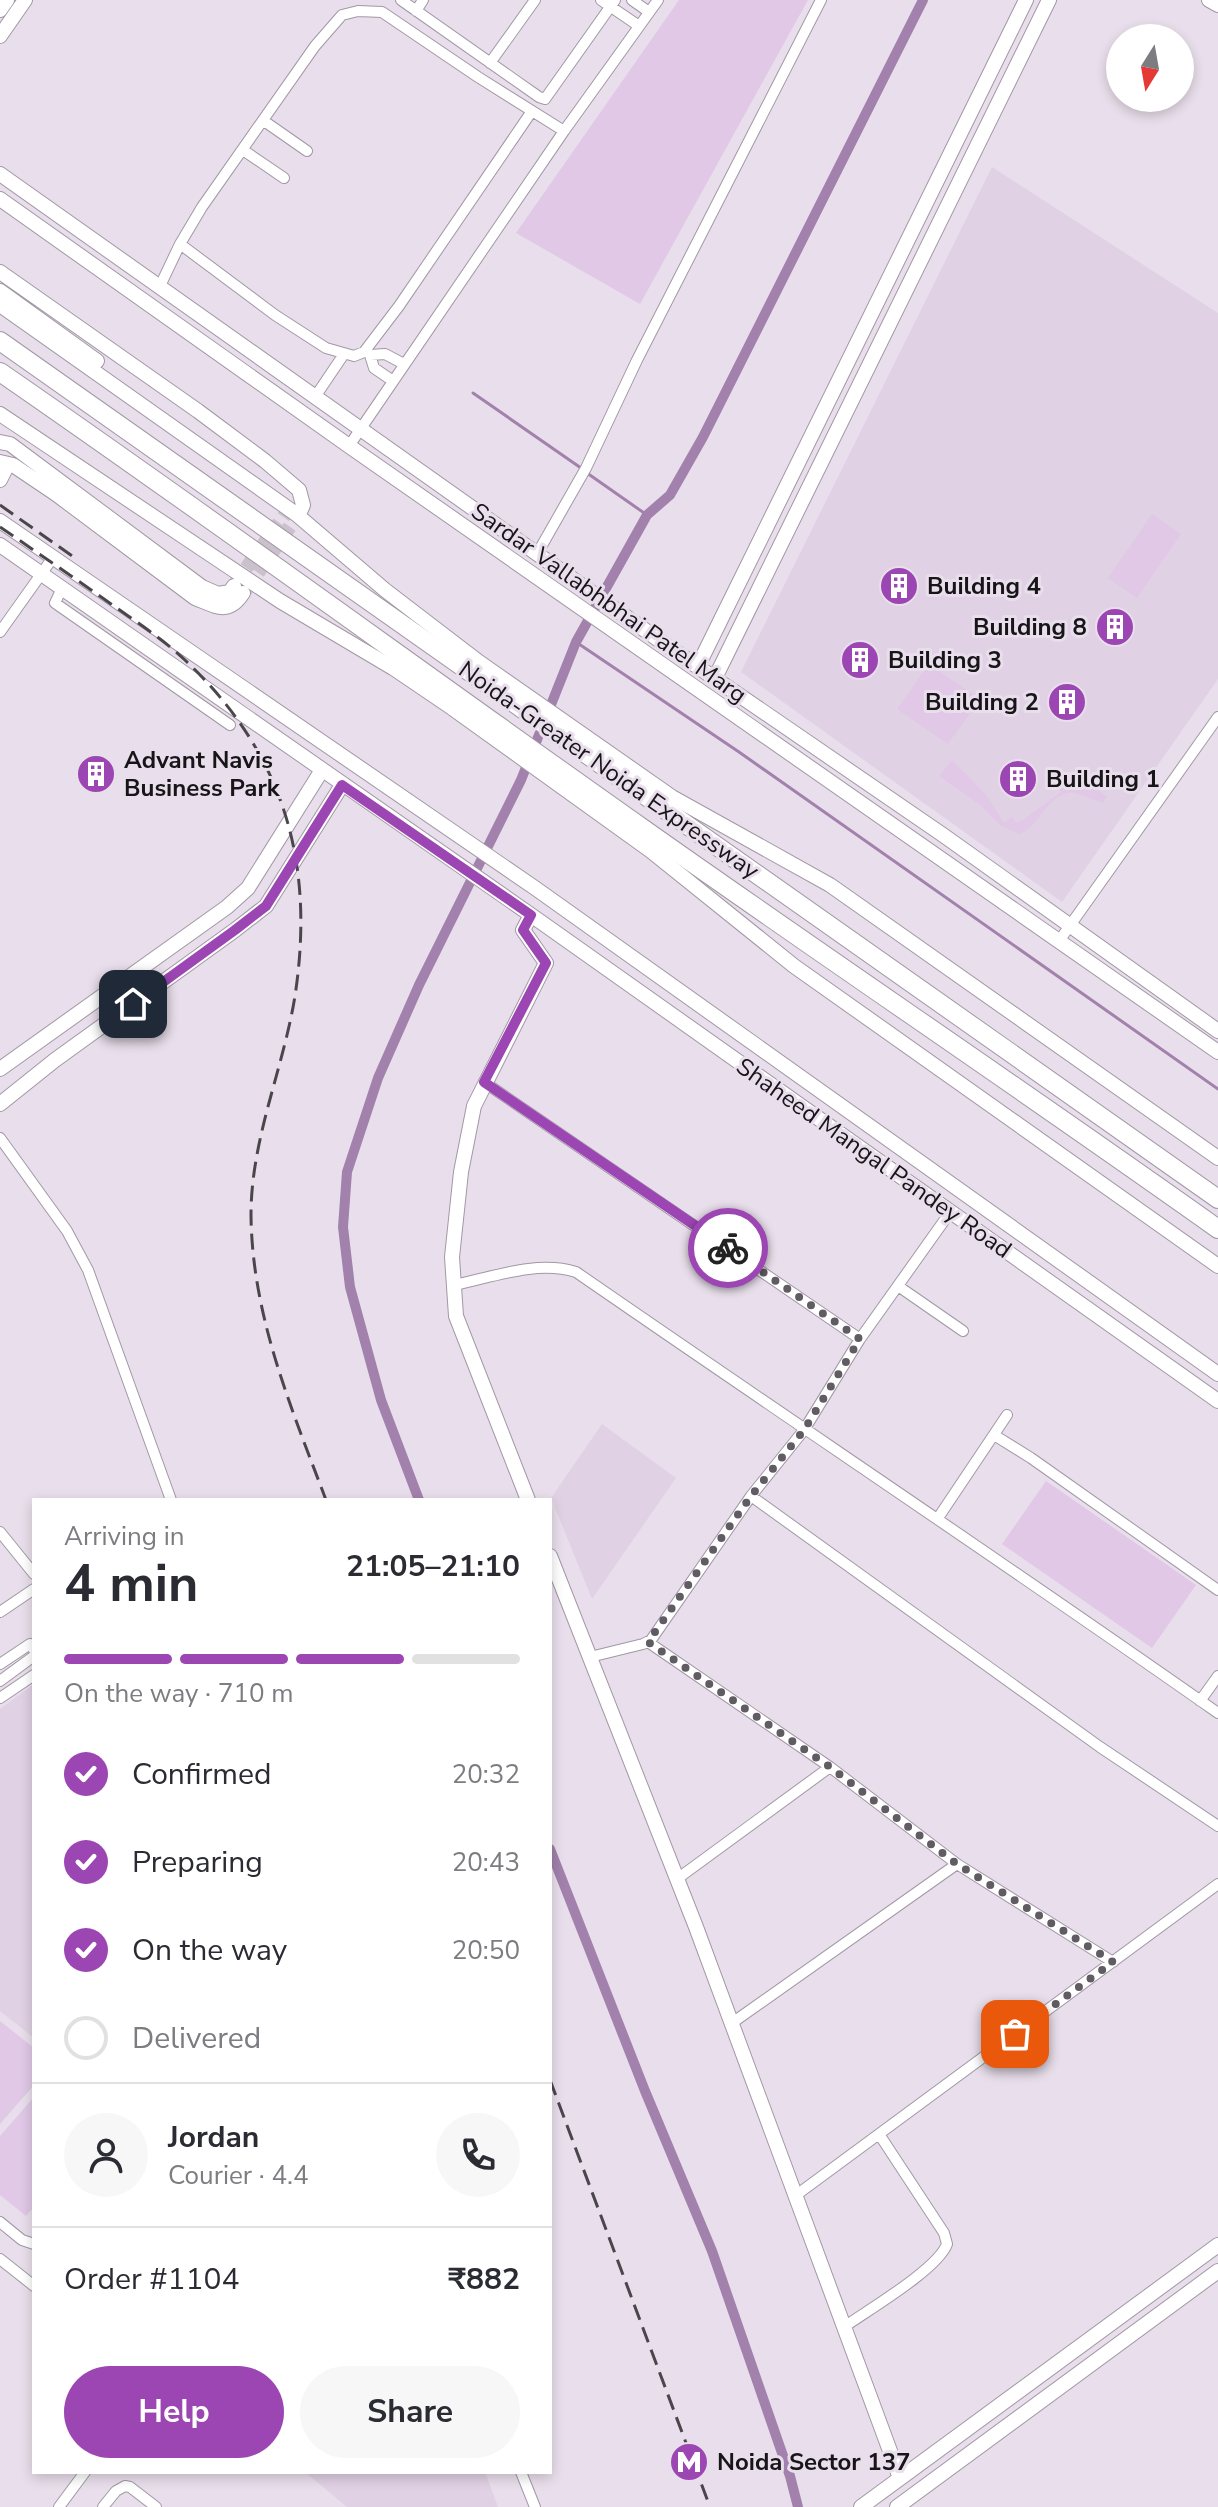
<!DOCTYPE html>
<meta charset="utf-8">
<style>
body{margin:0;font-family:"Nunito Sans",sans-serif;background:#f7f7f7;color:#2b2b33;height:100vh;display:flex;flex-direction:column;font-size:30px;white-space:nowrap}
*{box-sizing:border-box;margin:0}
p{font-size:26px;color:#7c7c81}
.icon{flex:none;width:44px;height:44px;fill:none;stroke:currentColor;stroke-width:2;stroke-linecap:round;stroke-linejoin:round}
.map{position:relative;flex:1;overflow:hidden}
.panel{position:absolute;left:32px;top:1498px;width:520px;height:976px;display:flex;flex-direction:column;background:#fff;border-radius:0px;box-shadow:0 4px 12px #0003}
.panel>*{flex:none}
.needle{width:52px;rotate:191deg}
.controls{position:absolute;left:1106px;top:24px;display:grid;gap:16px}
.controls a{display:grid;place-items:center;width:88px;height:88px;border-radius:50%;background:#fff;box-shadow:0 4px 12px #0003;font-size:40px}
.pin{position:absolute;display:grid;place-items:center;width:68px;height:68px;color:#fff;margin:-34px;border-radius:16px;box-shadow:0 4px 12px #0006}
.courier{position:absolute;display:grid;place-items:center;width:80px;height:80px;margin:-40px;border:6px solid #9c46b3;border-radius:50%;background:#fff;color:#222;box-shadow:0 2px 10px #0007}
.overview em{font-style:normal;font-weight:700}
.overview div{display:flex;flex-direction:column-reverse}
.overview{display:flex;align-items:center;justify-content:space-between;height:136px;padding:0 32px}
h1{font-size:52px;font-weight:700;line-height:60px}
.bar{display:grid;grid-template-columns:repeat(4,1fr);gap:12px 8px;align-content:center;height:96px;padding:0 32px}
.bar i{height:10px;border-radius:6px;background:#e1e1e2}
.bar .selected{background:#9c46b3}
.bar p{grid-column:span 4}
.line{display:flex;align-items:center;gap:20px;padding:0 32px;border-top:2px solid #e1e1e2}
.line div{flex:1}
.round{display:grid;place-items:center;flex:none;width:84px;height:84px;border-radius:42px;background:#f7f7f7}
ol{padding:0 32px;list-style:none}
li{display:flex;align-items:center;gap:24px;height:88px}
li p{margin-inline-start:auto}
li .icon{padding:8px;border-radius:50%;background:#9c46b3;color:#fff;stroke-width:4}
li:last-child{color:#7c7c81}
li i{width:44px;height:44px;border:4px solid #e1e1e2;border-radius:50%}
.cta{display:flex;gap:16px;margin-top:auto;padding:16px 32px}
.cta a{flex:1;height:92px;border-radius:48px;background:#9c46b3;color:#fff;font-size:32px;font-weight:700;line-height:92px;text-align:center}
.cta a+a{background:#f7f7f7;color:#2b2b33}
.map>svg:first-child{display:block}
.built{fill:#e0d1e4}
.green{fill:#e0c8e6}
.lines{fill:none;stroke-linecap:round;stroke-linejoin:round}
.stream{stroke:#a281ac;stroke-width:3}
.canal{stroke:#a281ac;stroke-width:10}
.secondary-tunnel{stroke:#cac1cc;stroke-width:14;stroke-dasharray:14 7;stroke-linecap:butt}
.street-casing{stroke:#a198a4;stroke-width:12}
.secondary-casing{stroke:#a198a4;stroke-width:16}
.highway-casing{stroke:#a198a4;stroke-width:20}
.street{stroke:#fff;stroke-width:10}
.secondary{stroke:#fff;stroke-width:14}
.highway{stroke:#fff;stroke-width:18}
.rail{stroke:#4a464c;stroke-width:3;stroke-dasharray:16 8;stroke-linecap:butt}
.done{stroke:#615c63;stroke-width:8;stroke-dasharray:0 14.4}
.route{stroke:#9c46b3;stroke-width:10}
.labels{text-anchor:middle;stroke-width:6;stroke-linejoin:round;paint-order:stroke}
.poi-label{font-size:24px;font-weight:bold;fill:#181519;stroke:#e9dfec;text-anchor:start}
.street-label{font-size:24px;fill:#181519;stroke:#e9dfec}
</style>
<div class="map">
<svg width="1218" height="2507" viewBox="0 0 1218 2507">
<rect width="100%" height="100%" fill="#e9dfec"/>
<path class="built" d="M992 167 1218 313V679L1062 902 741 672Z
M602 1424 676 1478 592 1599 551 1498Z
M34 1684V2038L0 2011V1709Z
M305 2472H485L498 2507H347Z"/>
<path class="green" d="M679 0H808L640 304 516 233Z
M1152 514 1181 534 1137 598 1108 578Z
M929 664 980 699 948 744 897 709Z
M952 760 986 795 1004 823 1012 817 1016 823 1023 820 1061 792 1050 771 1053 768 1076 785 1081 778 1107 797 1103 803C1092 801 1079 790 1067 793 1045 798 1039 828 1019 834L1001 826 979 804 939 776Z
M1046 1481 1196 1585 1152 1648 1002 1544Z
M0 2021 34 2048V2085L0 2124Z
M34 2097V2207L26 2216 0 2195V2136Z"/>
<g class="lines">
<path class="stream" d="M473 393 581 468
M587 473 647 515
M576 642 739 752 1218 1089"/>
<path class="canal" d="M419 1500 381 1400 350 1287 343 1227 347 1172 378 1078 419 985 521 780 576 642 647 515 670 495 703 437 923 0
M550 1849 645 2091 712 2251 790 2476 798 2507"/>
<path class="secondary-tunnel" d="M234 585 292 505
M246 590 300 512"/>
<defs>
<path id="street" d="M401 0 539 97 545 99 615 0
M601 0 639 26
M632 0 649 12
M416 11 423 0
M490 63 535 0
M264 121 307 151
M243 150 284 178
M180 244 275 315 326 348 354 356 364 352 399 306 532 111
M160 286 180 244 202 207 315 46 342 15 358 11 382 12 478 77 564 131
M393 381 374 368 370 355 385 354 404 364
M315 397 344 354
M349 446 564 131 658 0
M537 554 586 468 637 360 821 0
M62 588 55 603 230 725
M0 632 54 556
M1059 941 1218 717
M484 1082 860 1339
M0 1138 67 1231 88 1270 171 1500
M454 1285C493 1277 537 1260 576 1272 790 1420 1006 1564 1218 1713
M898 1286 963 1331
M994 1435 1031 1458 1218 1590
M751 1496 1100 1747 1218 1826
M938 1518 1007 1415
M0 1532 34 1574
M0 1612 34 1589
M648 1642 830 1767 957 1864 1113 1962
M590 1657 643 1644 651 1640 751 1496 804 1430 860 1339 951 1211
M0 1664 30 1644 34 1650
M0 1681 34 1656
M0 1698 34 1675
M1200 1701 1218 1676
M677 1879 830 1767
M732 2023 957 1864
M795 2196 1218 1884
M0 2222 22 2240 34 2244
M0 2259 34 2286
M844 2327C868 2310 938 2269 947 2244L944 2233 879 2134
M521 2472 535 2507
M59 2507 85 2472
M103 2507 116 2491 125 2486 130 2487 156 2507"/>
<path id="secondary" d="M1209 0 1218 5
M0 10 7 0
M0 36 25 0
M0 174 666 645 943 835 1218 1031
M0 199 349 446 1218 1052
M0 272 198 411 265 461 299 490 303 505 300 512
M0 291 97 361
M0 305 296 514 385 590 479 662 672 797 830 885 1218 1158
M0 414 280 601 393 668 452 708 651 851 794 966 1218 1266
M0 442 10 444 202 587 218 594 230 592 234 586
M0 462 13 465 56 494 195 598C216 606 228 616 243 593
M0 480 8 464
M0 521 535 888 1218 1374
M0 545 531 915 1218 1401
M698 666 1026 0
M715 678 1049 0
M0 1069 227 907 248 888 322 770
M0 1104 55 1060 235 930 266 906 342 785
M528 1500 456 1316 452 1257 461 1172 474 1106 546 963 523 930 531 915
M550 1556 696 1927 900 2478
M861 2507 1218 2245
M897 2507 1218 2271"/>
<path id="highway" d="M0 341 1218 1199
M0 372C216 521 427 676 641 827 832 962 1027 1093 1218 1229"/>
</defs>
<use href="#street" class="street-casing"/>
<use href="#secondary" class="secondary-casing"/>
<use href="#highway" class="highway-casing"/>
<use href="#street" class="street"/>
<use href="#secondary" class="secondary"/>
<use href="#highway" class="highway"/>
<path class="rail" d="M0 505 75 558
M0 527C35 551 70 575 104 599 132 619 162 638 186 661 285 755 315 864 295 996 283 1070 251 1139 251 1215 252 1316 291 1407 326 1500
M550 2080 710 2507"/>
</g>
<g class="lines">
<path class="done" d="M728 1248 860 1339 804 1430 751 1496 648 1642 830 1767 957 1864 1113 1962 1015 2034"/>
<path class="route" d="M133 1004 235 930 266 906 342 785 531 915 523 930 546 963 484 1082 728 1248"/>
</g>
<defs>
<symbol id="building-disc" viewBox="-11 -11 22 22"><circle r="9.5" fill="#9c46b3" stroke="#e9dfec"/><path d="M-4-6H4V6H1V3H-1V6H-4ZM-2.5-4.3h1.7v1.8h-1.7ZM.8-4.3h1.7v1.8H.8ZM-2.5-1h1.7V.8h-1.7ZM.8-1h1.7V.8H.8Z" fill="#fff"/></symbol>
<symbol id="metro-disc" viewBox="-11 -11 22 22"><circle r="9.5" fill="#9c46b3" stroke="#e9dfec"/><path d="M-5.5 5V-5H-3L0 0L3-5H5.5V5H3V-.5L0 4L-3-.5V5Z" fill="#fff"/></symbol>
</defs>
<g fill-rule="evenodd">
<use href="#building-disc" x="877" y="564" width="44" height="44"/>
<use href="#building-disc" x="1093" y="605" width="44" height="44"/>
<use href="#building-disc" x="838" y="638" width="44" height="44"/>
<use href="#building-disc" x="1045" y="680" width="44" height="44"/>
<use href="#building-disc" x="74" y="752" width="44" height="44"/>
<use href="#building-disc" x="996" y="757" width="44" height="44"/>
<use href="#metro-disc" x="667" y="2440" width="44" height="44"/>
</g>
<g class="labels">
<g class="poi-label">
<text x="927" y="594">Building 4</text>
<text x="1087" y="635" text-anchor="end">Building 8</text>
<text x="888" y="668">Building 3</text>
<text x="1039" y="710" text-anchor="end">Building 2</text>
<text x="124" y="768">Advant Navis<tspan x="124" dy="28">Business Park</tspan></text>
<text x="1046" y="787">Building 1</text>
<text x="717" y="2470">Noida Sector 137</text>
</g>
<g class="street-label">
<text transform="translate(609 603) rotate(35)" y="8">Sardar Vallabhbhai Patel Marg</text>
<text transform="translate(609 770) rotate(35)" y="8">Noida-Greater Noida Expressway</text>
<text transform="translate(874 1158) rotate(35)" y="8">Shaheed Mangal Pandey Road</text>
</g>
</g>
</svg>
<div class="controls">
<a><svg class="needle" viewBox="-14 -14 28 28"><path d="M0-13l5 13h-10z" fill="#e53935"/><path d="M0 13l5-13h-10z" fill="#7c7c81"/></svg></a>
</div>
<div class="pin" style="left:1015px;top:2034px;background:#ea580c"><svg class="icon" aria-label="bag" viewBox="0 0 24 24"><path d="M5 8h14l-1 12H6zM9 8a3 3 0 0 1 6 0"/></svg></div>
<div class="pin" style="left:133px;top:1004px;background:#1f2937"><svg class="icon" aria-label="home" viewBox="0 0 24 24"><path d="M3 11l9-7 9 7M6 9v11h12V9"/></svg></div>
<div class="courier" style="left:728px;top:1248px"><svg class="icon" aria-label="bike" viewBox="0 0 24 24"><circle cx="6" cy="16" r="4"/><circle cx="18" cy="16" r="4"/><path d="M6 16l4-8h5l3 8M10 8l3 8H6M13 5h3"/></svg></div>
<section class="panel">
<div class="overview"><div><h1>4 min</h1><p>Arriving in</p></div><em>21:05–21:10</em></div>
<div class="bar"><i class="selected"></i><i class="selected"></i><i class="selected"></i><i></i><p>On the way · 710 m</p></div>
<ol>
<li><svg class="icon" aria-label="check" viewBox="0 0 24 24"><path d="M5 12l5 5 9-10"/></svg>Confirmed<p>20:32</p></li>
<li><svg class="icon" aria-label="check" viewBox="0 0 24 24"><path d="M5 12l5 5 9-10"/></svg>Preparing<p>20:43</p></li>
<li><svg class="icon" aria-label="check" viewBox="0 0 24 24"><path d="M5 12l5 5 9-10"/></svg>On the way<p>20:50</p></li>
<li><i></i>Delivered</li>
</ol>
<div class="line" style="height:144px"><a class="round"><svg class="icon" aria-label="person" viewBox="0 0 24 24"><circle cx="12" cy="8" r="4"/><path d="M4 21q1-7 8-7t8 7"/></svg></a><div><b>Jordan</b><p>Courier · 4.4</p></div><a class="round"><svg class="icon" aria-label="phone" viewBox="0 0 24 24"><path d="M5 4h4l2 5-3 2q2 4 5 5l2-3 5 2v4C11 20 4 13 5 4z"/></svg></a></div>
<div class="line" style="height:104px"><div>Order #1104</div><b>₹882</b></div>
<div class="cta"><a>Help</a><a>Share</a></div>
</section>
</div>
